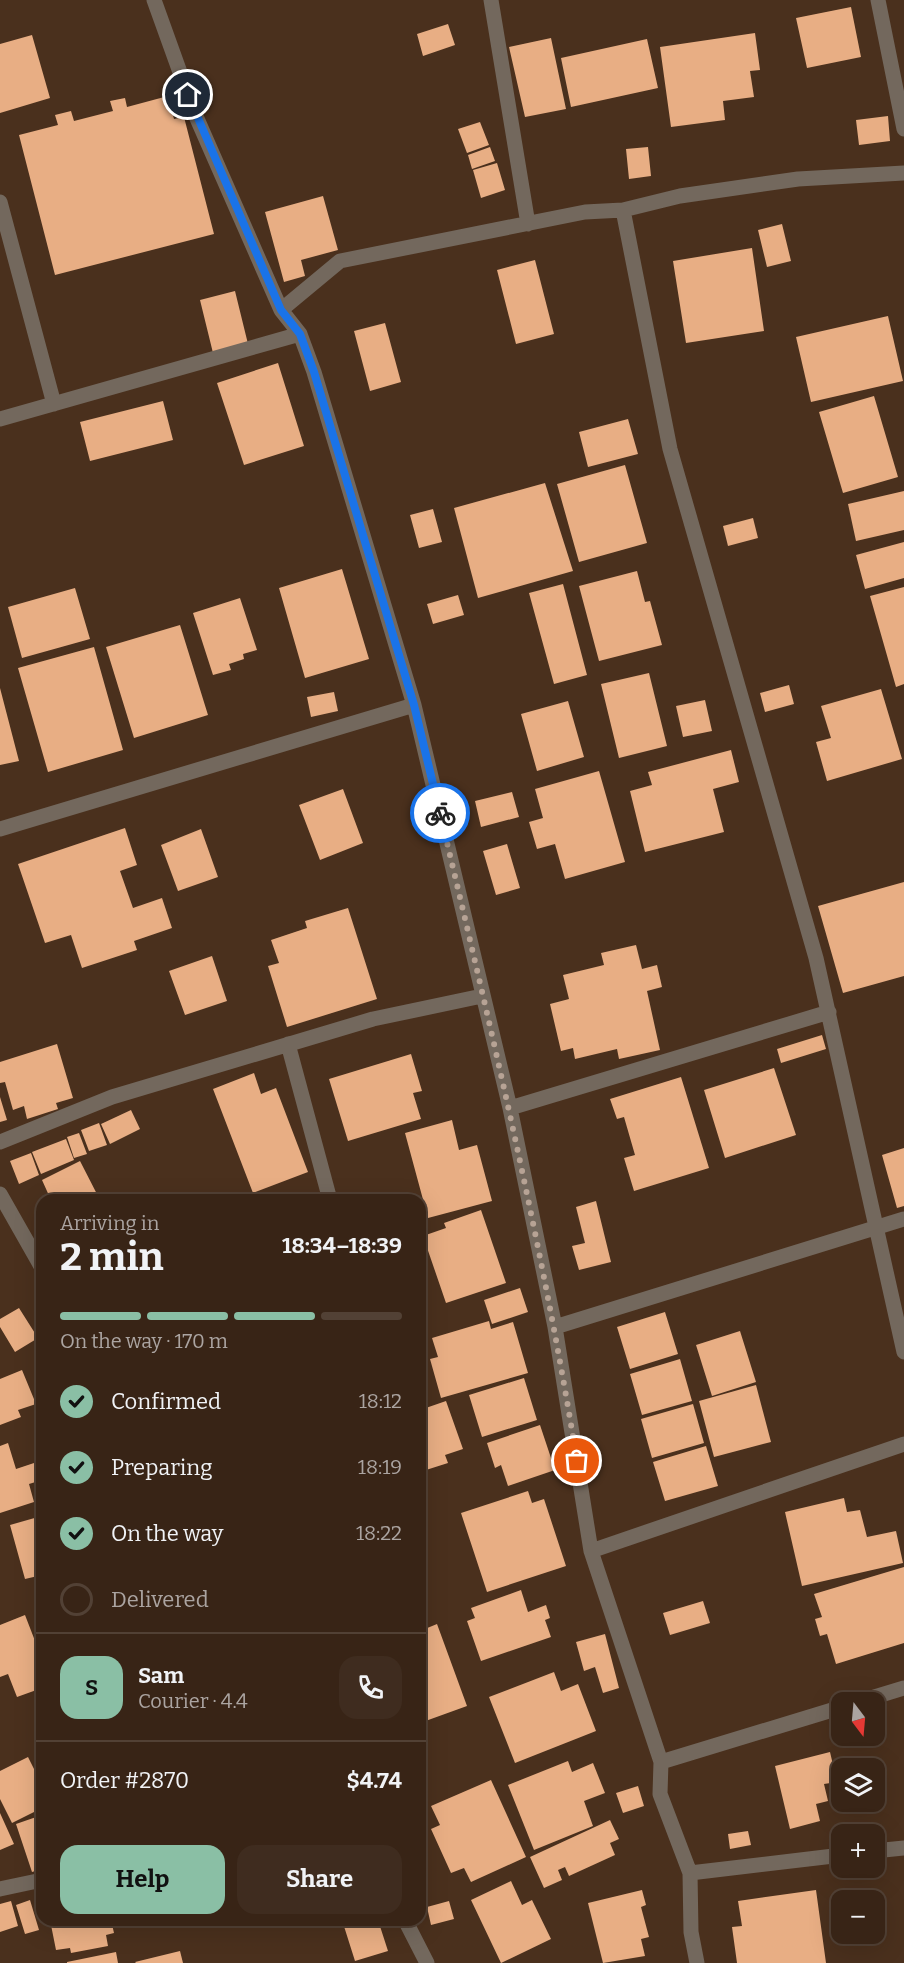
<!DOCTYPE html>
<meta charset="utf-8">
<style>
body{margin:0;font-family:Bitter,serif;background:#3f2c1f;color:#f1f3f6;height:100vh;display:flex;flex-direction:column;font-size:22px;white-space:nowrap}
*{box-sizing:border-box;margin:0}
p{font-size:20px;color:#aba4a1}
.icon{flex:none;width:33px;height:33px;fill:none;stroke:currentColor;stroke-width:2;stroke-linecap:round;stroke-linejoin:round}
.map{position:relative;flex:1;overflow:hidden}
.details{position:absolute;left:36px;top:1194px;width:390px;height:732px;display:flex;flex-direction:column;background:#382416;border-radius:18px;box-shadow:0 6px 24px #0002,0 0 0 2px #524135}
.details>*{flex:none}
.needle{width:39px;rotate:164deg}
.buttons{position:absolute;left:831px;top:1692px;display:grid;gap:12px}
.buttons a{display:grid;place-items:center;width:54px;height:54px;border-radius:12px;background:#382416;box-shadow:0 6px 24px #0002,0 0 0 2px #524135;font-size:30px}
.pin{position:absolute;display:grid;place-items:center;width:51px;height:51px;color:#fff;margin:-26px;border:3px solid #fff;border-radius:50%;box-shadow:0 2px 6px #0007}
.courier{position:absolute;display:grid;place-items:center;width:60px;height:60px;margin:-30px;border:4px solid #1a73e8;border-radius:50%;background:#fff;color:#222;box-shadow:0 2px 8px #0007}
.head em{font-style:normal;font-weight:700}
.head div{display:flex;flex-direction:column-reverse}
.head{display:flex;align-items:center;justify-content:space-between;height:102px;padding:0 24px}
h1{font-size:39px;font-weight:700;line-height:45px}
.bar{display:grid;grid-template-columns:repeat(4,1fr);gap:9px 6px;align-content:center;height:72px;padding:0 24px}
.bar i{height:8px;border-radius:4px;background:#524135}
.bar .selected{background:#8abfa5}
.bar p{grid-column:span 4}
.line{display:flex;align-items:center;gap:15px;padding:0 24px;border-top:2px solid #524135}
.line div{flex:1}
.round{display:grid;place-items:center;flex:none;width:63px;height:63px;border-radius:18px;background:#3f2c1f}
ol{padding:0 24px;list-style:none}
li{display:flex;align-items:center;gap:18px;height:66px}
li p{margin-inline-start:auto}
li .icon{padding:6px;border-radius:50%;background:#8abfa5;color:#111;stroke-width:4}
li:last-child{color:#aba4a1}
li i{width:33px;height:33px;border:3px solid #524135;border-radius:50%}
.action{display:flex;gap:12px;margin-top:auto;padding:12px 24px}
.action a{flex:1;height:69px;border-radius:18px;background:#8abfa5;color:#111;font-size:24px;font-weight:700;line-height:69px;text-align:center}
.action a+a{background:#3f2c1f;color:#f1f3f6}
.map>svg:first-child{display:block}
.building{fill:#e8ae84}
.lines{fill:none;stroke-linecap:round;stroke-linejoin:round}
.minor{stroke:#73685d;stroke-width:15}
.done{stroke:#b7a395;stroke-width:6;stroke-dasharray:0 10.8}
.route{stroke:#1a73e8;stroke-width:8}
</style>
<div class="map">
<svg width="904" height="1963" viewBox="0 0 904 1963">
<rect width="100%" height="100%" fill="#4a301d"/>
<path class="building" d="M851 7 861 57 807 68 796 18Z
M448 24 455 45 423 56 417 34Z
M755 33 760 70 750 71 754 97 723 101 725 120 671 127 660 47Z
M32 35 50 98 0 113V44Z
M551 38 566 109 525 117 509 47Z
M647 39 658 88 571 107 561 58Z
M168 96 174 119 184 117 214 234 55 275 19 135 58 125 55 115 71 111 74 121 113 111 110 101 125 98 127 107Z
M888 116 890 141 859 145 856 120Z
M480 122 489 145 467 153 458 129Z
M490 147 495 161 472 169 468 155Z
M648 147 651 176 629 179 626 149Z
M497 163 505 190 481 198 473 170Z
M323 196 338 250 301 260 305 276 284 282 265 212Z
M782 224 791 261 767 267 758 230Z
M752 248 764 331 686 343 673 261Z
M535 260 554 334 516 344 497 270Z
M235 291 248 344 213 353 200 300Z
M888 316 903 381 811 402 796 337Z
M385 323 401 382 370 391 354 331Z
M278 363 304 446 244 465 217 383Z
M874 396 898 477 843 493 819 412Z
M163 401 173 440 90 461 80 422Z
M628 419 638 454 588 467 579 432Z
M625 465 647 543 579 562 557 484Z
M545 483 573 571 478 598 454 508Z
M904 491V530L856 541 848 504Z
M433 509 442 542 419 548 410 515Z
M753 518 758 538 728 546 723 526Z
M904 542V578L865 589 856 555Z
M342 569 369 659 305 678 279 588Z
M637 571 645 602 650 601 662 645 599 661 579 586Z
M563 584 587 675 554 684 529 593Z
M904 587V684L896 687 870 596Z
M75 588 90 639 22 658 8 607Z
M458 595 464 615 433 624 427 604Z
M240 598 257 650 243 654 244 659 229 664 231 670 213 675 193 613Z
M180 625 208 715 134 738 106 647Z
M94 647 123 750 48 772 18 668Z
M649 673 667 746 619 758 601 684Z
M789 685 794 704 765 712 760 693Z
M0 688 19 761 0 765Z
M881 689 902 759 827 781 816 742 831 738 821 706Z
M334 692 338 711 311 717 307 697Z
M705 700 712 731 683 737 676 706Z
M568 701 584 757 537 771 521 714Z
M731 750 739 782 713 789 724 832 645 852 630 791 652 785 648 772Z
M599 771 625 862 565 879 555 844 537 849 529 822 543 818 535 789Z
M343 789 363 843 320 860 299 805Z
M512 792 519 817 481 827 475 801Z
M125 828 137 865 120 871 133 908 162 898 172 928 134 941 137 950 82 968 71 935 45 943 18 864Z
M201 829 218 877 178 891 161 845Z
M507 844 520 888 496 895 483 851Z
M904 882V976L843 993 818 906Z
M348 908 377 999 287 1027 268 966 279 963 271 940 307 928 305 921Z
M636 945 642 969 657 965 662 987 647 991 660 1050 619 1059 617 1049 575 1059 573 1048 561 1051 550 1004 569 999 563 975 604 965 601 953Z
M212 956 227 1001 185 1015 169 971Z
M822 1035 826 1049 781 1063 777 1049Z
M57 1044 73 1098 56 1103 58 1109 27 1119 24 1106 13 1110 5 1082 0 1083V1062Z
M411 1054 422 1091 413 1093 421 1119 348 1141 329 1079Z
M774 1068 796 1135 725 1158 704 1090Z
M254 1073 261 1094 276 1088 308 1172 253 1193 213 1089Z
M681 1077 709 1168 634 1191 624 1158 635 1155 624 1117 617 1119 610 1099Z
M0 1097 7 1120 0 1122Z
M131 1110 140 1129 110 1144 101 1124Z
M452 1120 459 1150 477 1145 492 1201 428 1218 405 1133Z
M99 1123 107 1145 89 1151 81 1130Z
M79 1133 87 1154 74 1158 67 1137Z
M66 1139 74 1160 41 1174 32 1152Z
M904 1148V1206L897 1208 882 1155Z
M31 1153 39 1175 19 1184 10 1161Z
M80 1161 100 1200H51L42 1180Z
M390 1196 391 1200H376V1199Z
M596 1201 611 1262 579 1270 572 1246 585 1243 576 1207Z
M481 1210 506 1283 446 1303 423 1236 446 1228 444 1223Z
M520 1288 528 1312 492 1324 484 1300Z
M19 1308 38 1338 15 1352 0 1327V1319Z
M665 1312 678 1354 630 1369 617 1327Z
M489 1321 491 1329 513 1322 528 1373 441 1398 430 1359 438 1357 432 1338Z
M740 1331 756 1382 712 1396 696 1345Z
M680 1359 692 1401 642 1415 630 1374Z
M22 1370 36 1404 18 1410 21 1417 0 1425V1379Z
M524 1378 537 1420 482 1437 469 1395Z
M756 1385 771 1442 714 1457 699 1401Z
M446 1401 463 1449 445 1455 448 1463 426 1470 420 1452V1410Z
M693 1404 704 1443 652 1458 641 1419Z
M540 1425 555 1470 508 1486 501 1465 495 1468 487 1443Z
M8 1443 16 1469 37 1462 42 1480 29 1484 34 1502 0 1513V1446Z
M706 1446 718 1486 665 1501 653 1462Z
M528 1491 532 1503 544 1499 566 1566 487 1592 461 1513Z
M844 1498 847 1512 860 1510 867 1537 896 1531 903 1563 802 1586 785 1512Z
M38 1517 42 1530V1575L25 1579 10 1525Z
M904 1567V1643L836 1664 827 1634 820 1636 815 1619 822 1617 814 1594Z
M521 1590 528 1612 546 1605 550 1618 545 1620 551 1637 481 1661 467 1621 475 1618 471 1608Z
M703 1601 710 1623 670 1635 663 1613Z
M25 1615 42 1659V1688L17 1697 8 1674 0 1677V1625Z
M437 1624 467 1706 420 1723V1631Z
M605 1634 619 1688 603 1693 595 1667 584 1671 576 1642Z
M554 1672 561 1691 578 1684 596 1731 515 1763 489 1697Z
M830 1752 837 1782 824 1784 828 1801 816 1804 820 1821 790 1829 775 1766Z
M28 1757 42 1785V1808L12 1823 0 1799V1771Z
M568 1761 572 1772 593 1763 605 1793 584 1801 593 1826 534 1850 508 1785Z
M491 1780 526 1857 471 1882 464 1868 451 1873 431 1829 440 1825 431 1806Z
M638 1786 644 1806 623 1813 616 1793Z
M0 1813 14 1844 0 1850Z
M42 1815V1869L32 1872 16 1824Z
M610 1820 619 1839 610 1843 615 1855 569 1876 565 1867 558 1870 562 1880 544 1888 530 1857Z
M748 1831 751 1845 730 1849 728 1834Z
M511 1881 522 1905 532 1900 551 1939 501 1963 471 1900Z
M642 1890 646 1905 641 1907 649 1937 641 1939 645 1956 603 1963 588 1903Z
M816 1890 826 1963H737L732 1927 742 1926 738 1901Z
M30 1900 39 1930 25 1934 16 1905Z
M11 1901 18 1926 0 1932V1904Z
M449 1901 454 1919 431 1925 427 1907Z
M50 1920H111L114 1933 106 1935 108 1946 71 1953 70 1948 56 1950Z
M342 1920H378L388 1951 355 1961Z
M180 1951 183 1963H136L135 1962Z
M116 1952 118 1963H67V1962Z"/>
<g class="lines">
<path class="minor" d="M154 0 195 114 281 310 300 334 314 372 414 705 510 1108 555 1327 591 1551 661 1762 660 1794 690 1873 691 1932 697 1963
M491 0 528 224
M878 0 904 129
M0 202 54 404
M623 210 670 449 816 958 904 1352
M281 310 340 261 585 212 623 210 680 196 798 179 904 173
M0 419 300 334
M0 829 414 705
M288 1044 330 1200
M510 1108 829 1012
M0 1142 112 1097 373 1019 482 996
M0 1194 42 1268
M555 1327 904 1219
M591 1551 904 1444
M858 1702 904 1688
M661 1762 842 1707
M874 1851 904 1848
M690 1873 842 1855
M0 1889 42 1880
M405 1920 427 1963"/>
</g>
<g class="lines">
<path class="done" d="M440 813C491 1028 542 1243 577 1461"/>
<path class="route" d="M188 95 281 310 300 334 314 372 414 705 440 813"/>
</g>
</svg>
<div class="buttons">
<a><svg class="needle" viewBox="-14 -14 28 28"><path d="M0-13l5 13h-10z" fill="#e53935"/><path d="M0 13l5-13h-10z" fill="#aba4a1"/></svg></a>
<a><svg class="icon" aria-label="layers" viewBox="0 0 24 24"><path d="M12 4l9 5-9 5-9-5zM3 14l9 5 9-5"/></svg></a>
<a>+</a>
<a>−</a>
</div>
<div class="pin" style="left:577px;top:1461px;background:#ea580c"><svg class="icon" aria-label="bag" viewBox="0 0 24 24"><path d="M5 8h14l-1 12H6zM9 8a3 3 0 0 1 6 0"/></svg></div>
<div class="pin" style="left:188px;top:95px;background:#1f2937"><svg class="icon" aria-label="home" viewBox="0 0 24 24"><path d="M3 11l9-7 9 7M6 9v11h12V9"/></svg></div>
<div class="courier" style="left:440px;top:813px"><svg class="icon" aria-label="bike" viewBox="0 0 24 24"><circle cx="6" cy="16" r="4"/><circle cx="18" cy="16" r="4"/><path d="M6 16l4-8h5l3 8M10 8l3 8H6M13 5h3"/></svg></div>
<section class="details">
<div class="head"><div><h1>2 min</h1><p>Arriving in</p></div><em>18:34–18:39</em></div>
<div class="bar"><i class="selected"></i><i class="selected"></i><i class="selected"></i><i></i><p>On the way · 170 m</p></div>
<ol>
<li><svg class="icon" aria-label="check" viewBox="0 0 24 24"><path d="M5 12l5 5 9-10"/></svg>Confirmed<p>18:12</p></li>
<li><svg class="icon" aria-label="check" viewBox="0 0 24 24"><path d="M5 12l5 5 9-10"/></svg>Preparing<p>18:19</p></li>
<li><svg class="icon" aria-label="check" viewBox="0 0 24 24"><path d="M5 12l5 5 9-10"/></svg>On the way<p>18:22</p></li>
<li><i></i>Delivered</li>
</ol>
<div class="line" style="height:108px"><b class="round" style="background:#8abfa5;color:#111">S</b><div><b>Sam</b><p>Courier · 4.4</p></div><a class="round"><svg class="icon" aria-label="phone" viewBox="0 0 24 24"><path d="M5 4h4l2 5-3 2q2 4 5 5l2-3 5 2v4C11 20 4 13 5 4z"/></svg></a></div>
<div class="line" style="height:78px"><div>Order #2870</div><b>$4.74</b></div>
<div class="action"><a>Help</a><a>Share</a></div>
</section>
</div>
